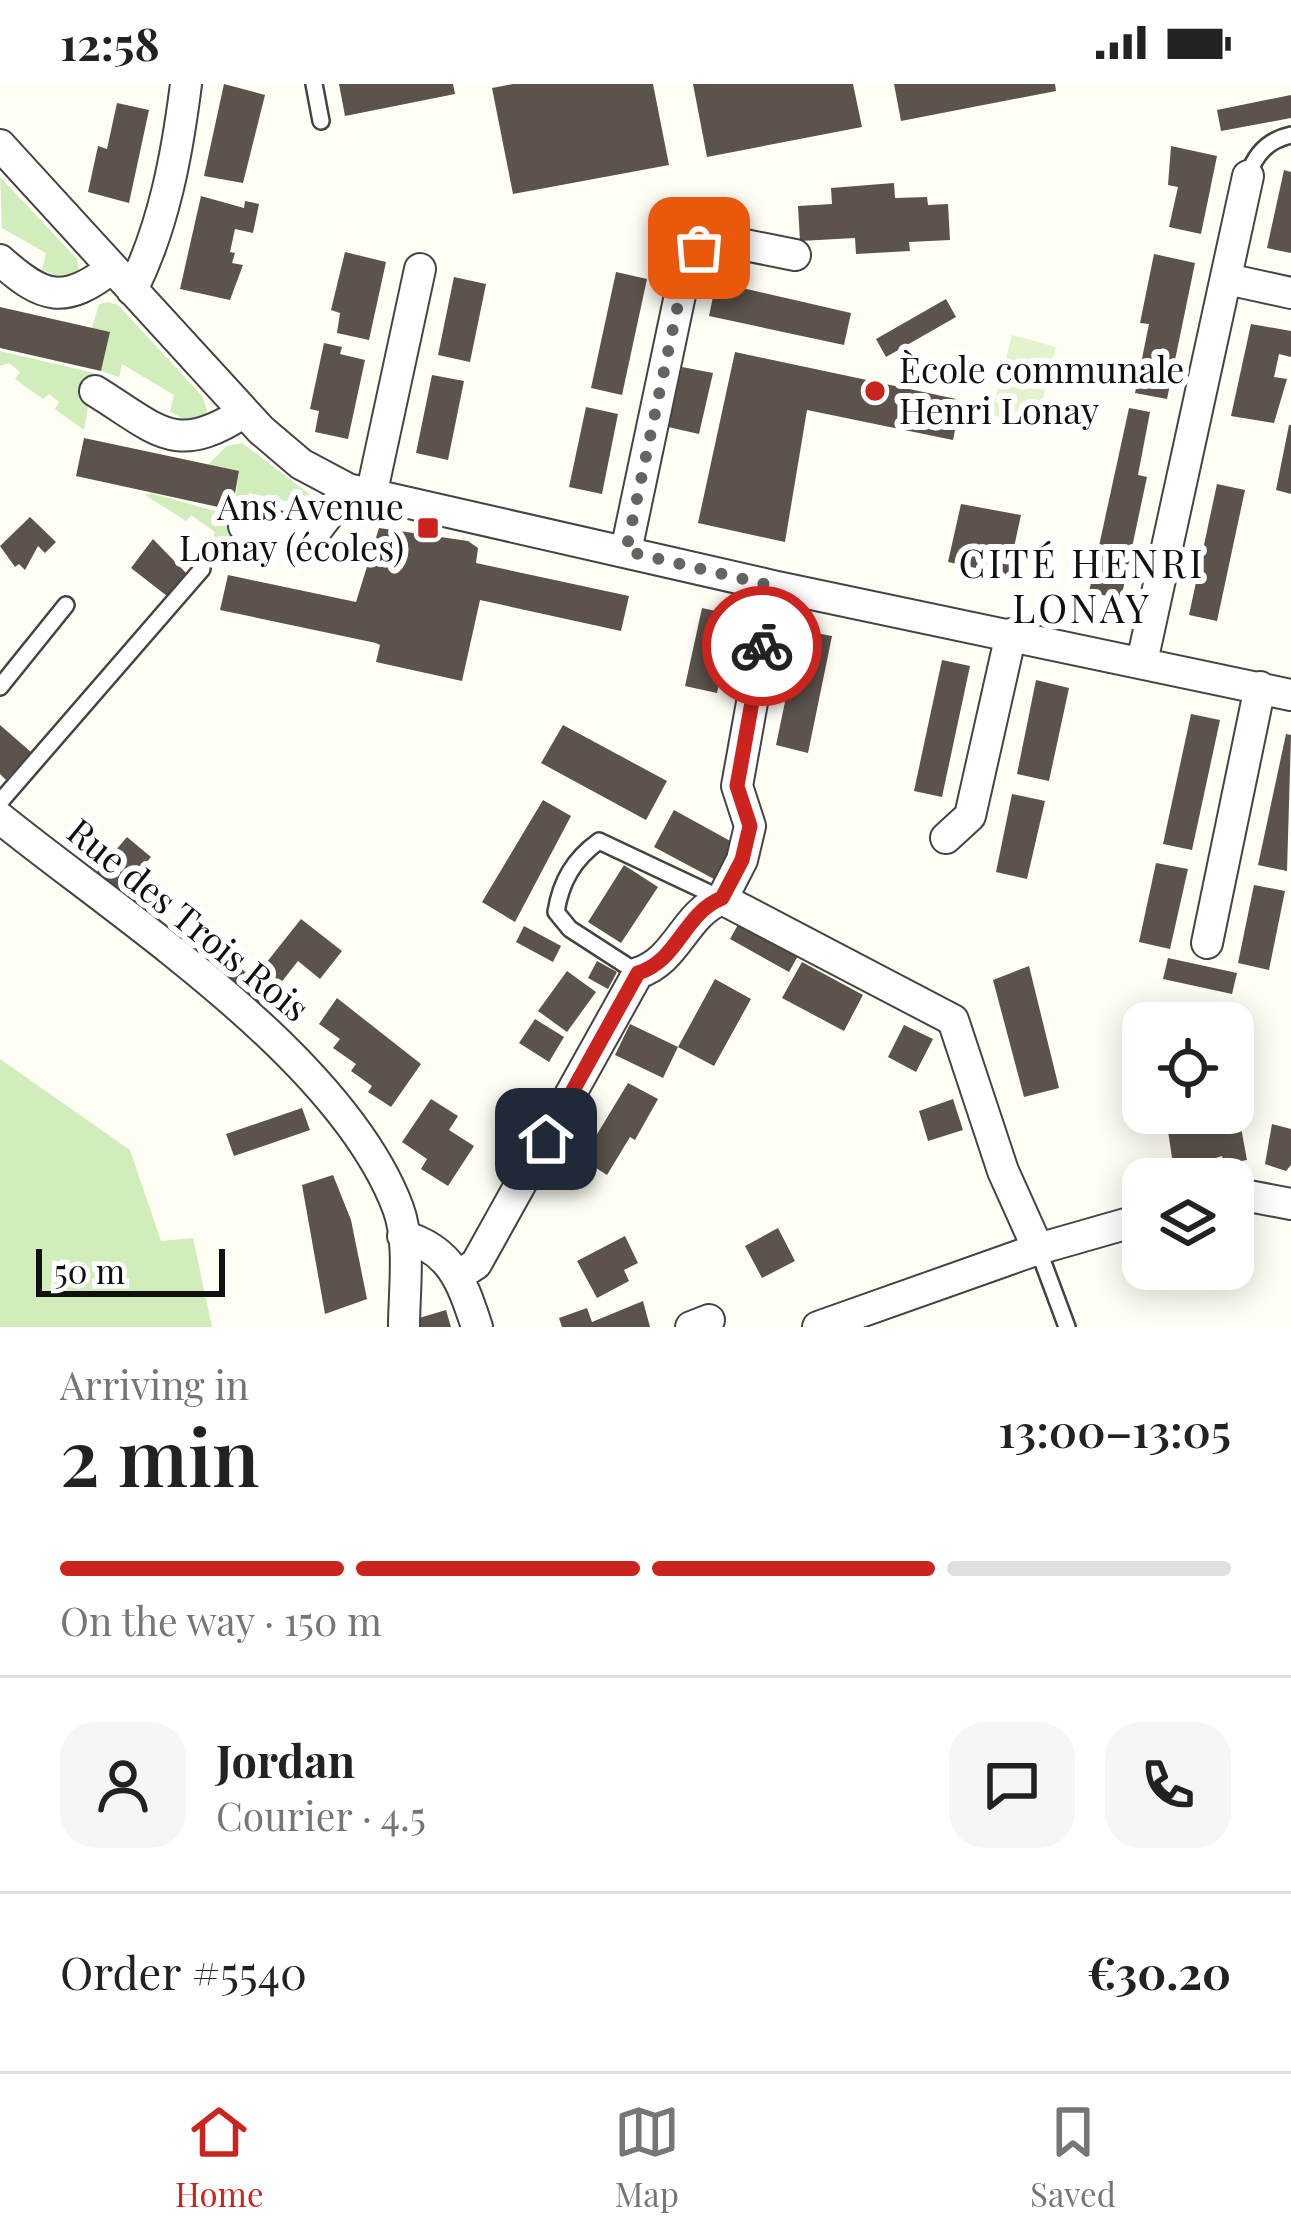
<!DOCTYPE html>
<meta charset="utf-8">
<style>
body{margin:0;font-family:"Playfair Display",serif;background:#f6f6f6;color:#222;height:100vh;display:flex;flex-direction:column;font-size:45px;white-space:nowrap}
*{box-sizing:border-box;margin:0}
p{font-size:39px;color:#767676}
.icon{flex:none;width:66px;height:66px;fill:none;stroke:currentColor;stroke-width:2;stroke-linecap:round;stroke-linejoin:round}
.map{position:relative;height:1243px;overflow:hidden}
.sheet{display:flex;flex-direction:column;background:#fff;flex:1}
.sheet>*{flex:none}
.buttons{position:absolute;left:1122px;top:918px;display:grid;gap:24px}
.buttons a{display:grid;place-items:center;width:132px;height:132px;border-radius:24px;background:#fff;box-shadow:0 6px 30px #0003;font-size:60px}
.scale{position:absolute;left:36px;bottom:30px;width:189px;box-sizing:border-box;padding-left:12px;border:6px solid #111;border-top:0;font-size:33px;line-height:42px;white-space:nowrap;color:#111;-webkit-text-stroke:9px #fff;paint-order:stroke}
.pin{position:absolute;display:grid;place-items:center;width:102px;height:102px;color:#fff;margin:-51px;border-radius:24px;box-shadow:0 6px 18px #0006}
.courier{position:absolute;display:grid;place-items:center;width:120px;height:120px;margin:-60px;border:9px solid #cb241f;border-radius:50%;background:#fff;color:#222;box-shadow:0 3px 15px #0007}
.summary em{font-style:normal;font-weight:600}
.summary div{display:flex;flex-direction:column-reverse}
.summary{display:flex;align-items:center;justify-content:space-between;height:204px;padding:0 60px}
h1{font-size:78px;font-weight:600;line-height:90px}
.bar{display:grid;grid-template-columns:repeat(4,1fr);gap:18px 12px;align-content:center;height:144px;padding:0 60px}
.bar i{height:15px;border-radius:9px;background:#e0e0e0}
.bar .active{background:#cb241f}
.bar p{grid-column:span 4}
.line{display:flex;align-items:center;gap:30px;padding:0 60px;border-top:3px solid #e0e0e0}
.line div{flex:1}
.round{display:grid;place-items:center;flex:none;width:126px;height:126px;border-radius:36px;background:#f6f6f6}
.status{display:flex;justify-content:space-between;align-items:center;height:84px;padding:0 60px;background:#fff;direction:ltr}
.status svg{height:33px;fill:currentColor}
.menu{display:flex;justify-content:space-around;align-items:center;height:168px;border-top:3px solid #e0e0e0;background:#fff;font-size:33px;color:#767676}
.menu a{display:grid;justify-items:center;gap:6px}
.menu .active{color:#cb241f}
.map>svg:first-child{display:block}
.green{fill:#d1edbb}
.pitch{fill:#e3f4cd}
.building{fill:#5b534c}
.lines{fill:none;stroke-linecap:round;stroke-linejoin:round}
.lane-casing{stroke:#444;stroke-width:20}
.street-casing{stroke:#444;stroke-width:34}
.lane{stroke:#fff;stroke-width:15}
.street{stroke:#fff;stroke-width:30}
.done{stroke:#646461;stroke-width:12;stroke-dasharray:0 21.6}
.route{stroke:#cb241f;stroke-width:15}
.poi-dot{fill:#cb241f;stroke:#fff;stroke-width:4.5}
.labels{text-anchor:middle;stroke-width:12;stroke-linejoin:round;paint-order:stroke}
.poi-label{font-size:36px;fill:#111;stroke:#fff;text-anchor:start}
.street-label{font-size:36px;fill:#111;stroke:#fff}
.neighbourhood-label{font-size:39px;letter-spacing:3px;fill:#111;stroke:#fff}
</style>
<div class="status"><b>12:58</b><svg viewBox="0 0 49 12"><path d="M0 12V9h3v3zM5 12V6h3v6zM10 12V3h3v9zM15 12V0h3v12zM26 1h20v11H26zM47 4h2v5h-2z"/></svg></div>
<div class="map">
<svg width="1291" height="1243" viewBox="0 0 1291 1243">
<rect width="100%" height="100%" fill="#fffef5"/>
<path class="green" d="M0 93 77 175 79 187 72 197 42 186 46 169 2 144Z
M108 218 118 221 202 312 207 326 203 338 192 341 170 327 174 311 122 280 119 293 101 287 110 249 92 244 99 220Z
M0 267 94 289 84 346 55 325 59 318 49 310 43 315 15 295 20 288 9 279 0 282Z
M242 359 312 412 314 424 304 431V421L249 409 241 449 232 437 239 388 208 381 227 362Z
M151 409 225 430 253 482 213 455 215 448 191 431 186 437 145 411Z
M0 975 130 1066 161 1157 193 1154 212 1243H0Z"/>
<path class="pitch" d="M1012 251 1056 263 1036 342 991 331Z"/>
<path class="building" d="M224 0 265 11 243 99 204 92Z
M339 0H453L455 10 345 32Z
M513 0H653L669 81 513 110 492 4Z
M693 0H853L862 43 707 73Z
M894 0H1055L1056 7 901 37Z
M1291 11V34L1221 47 1217 26Z
M117 19 149 26 129 119 88 108 98 62 107 65Z
M1171 62 1217 72 1201 150 1169 143 1178 103 1168 101Z
M1284 86 1291 88V169L1267 164Z
M894 99 895 114 927 113 928 121 948 120 950 156 909 158 910 167 856 170 855 154 800 157 798 122 832 120 831 104Z
M201 112 244 124 245 117 259 120 253 149 235 145 230 168 235 169 232 179 243 181 230 216 180 205Z
M345 168 386 178 369 256 337 249 340 229 331 226Z
M1154 170 1195 179 1167 315 1135 309 1149 240 1140 239Z
M616 188 647 195 622 311 591 304Z
M454 193 486 200 470 278 438 271Z
M716 198 851 229 844 261 709 232Z
M946 215 956 233 886 273 876 255Z
M0 223 110 248 101 287 0 264Z
M1251 240 1291 247V273L1279 270 1274 293 1287 295 1274 339 1231 332Z
M324 259 342 263 340 270 365 276 348 355 315 348 319 327 310 325Z
M735 268 961 316 953 356 807 326 785 458 698 439Z
M682 283 713 289 699 350 668 343Z
M432 291 464 297 448 376 416 369Z
M586 323 618 330 602 410 569 403Z
M1129 324 1150 328 1138 391 1147 393 1121 515 1089 508Z
M1289 341H1291V410L1276 406Z
M84 354 239 387 232 426 76 392Z
M1217 400 1245 406 1217 537 1189 531Z
M961 420 1021 431 1008 491 948 478Z
M30 433 56 458 45 469 38 462 25 486 19 480 15 483 0 462Z
M379 444 468 457 478 464 476 479 629 512 621 547 480 516 462 597 376 578 380 561 376 559 220 526 228 491 356 518Z
M153 455 186 489 167 512 131 484Z
M702 524 734 531 717 609 685 602Z
M800 546 832 552 808 669 776 661Z
M942 576 970 582 942 713 914 707Z
M1036 596 1069 604 1049 697 1017 690Z
M1191 630 1220 636 1192 766 1163 760Z
M0 641 31 668 6 696 0 690Z
M563 641 667 697 646 736 541 679Z
M1286 650 1291 651 1287 787 1258 781Z
M1012 710 1045 717 1027 795 996 788Z
M543 716 571 732 515 838 482 818Z
M674 726 734 759 714 795 654 763Z
M127 753 151 773 129 799 137 806 144 797 161 812 140 836 91 795Z
M1156 779 1188 785 1170 865 1139 858Z
M624 781 658 803 621 859 588 838Z
M1254 801 1285 807 1269 886 1238 879Z
M301 835 342 867 320 895 298 877 259 927 240 912Z
M740 837 799 870 789 888 730 855Z
M524 842 561 862 553 878 516 858Z
M1168 874 1237 889 1232 910 1163 895Z
M597 877 617 888 608 905 588 894Z
M233 878 248 890 236 906 221 894Z
M802 878 863 911 844 947 782 914Z
M1029 882 1059 1004 1024 1013 993 896Z
M567 887 596 908 567 948 538 927Z
M715 895 751 915 714 982 678 963Z
M337 914 421 980 391 1023 368 1008 372 1002 351 987 356 980 333 964 340 955 319 940Z
M535 935 564 953 549 978 519 959Z
M630 940 678 963 663 994 615 971Z
M904 941 933 955 916 988 888 973Z
M628 999 658 1015 635 1056 630 1053 607 1091 582 1075Z
M431 1015 458 1032 449 1046 474 1062 448 1102 421 1085 427 1075 402 1058Z
M953 1015 963 1046 928 1057 919 1027Z
M302 1024 310 1046 234 1072 226 1050Z
M1239 1033 1247 1076 1224 1080 1222 1072 1174 1087 1168 1047 1190 1043V1050Z
M1272 1040 1291 1045V1081L1286 1087 1265 1080Z
M333 1091 351 1136 367 1215 325 1230 302 1101Z
M778 1144 795 1177 762 1194 745 1162Z
M625 1152 638 1179 624 1186 629 1197 597 1214 577 1177Z
M1233 1156 1243 1181 1233 1184Z
M1179 1185H1223L1224 1186 1184 1200Z
M643 1217 650 1243H562L559 1234 587 1224 592 1238Z
M446 1226 451 1243H421L419 1234Z"/>
<g class="lines">
<defs>
<path id="lane" d="M314 0 321 37
M1248 92C1255 70 1268 56 1291 51
M0 603 66 521
M0 718 202 485
M638 889 570 845 556 828C561 797 574 775 599 757L722 815
M1038 1165 1067 1243"/>
<path id="street" d="M0 61 261 346 301 380 348 405 773 502 1291 611
M0 176C43 215 65 221 112 184
M1227 195 1291 209
M132 206C164 142 177 71 186 0
M95 307C157 345 175 374 244 328
M371 412 420 185
M244 442 317 445 348 405
M626 467 680 211 699 163 715 155 795 171
M1142 578 1248 92
M0 734C124 834 341 973 398 1124 411 1159 404 1206 404 1243
M946 754 970 732 1011 550
M722 815 953 936 1003 1087 1038 1165
M722 815 742 776 750 742 737 702 773 502
M1207 859 1260 603
M1233 1109 1291 1120
M403 1152C452 1166 462 1198 477 1243
M459 1191 476 1180 638 889C678 876 684 830 722 815
M691 1243 709 1236
M818 1243 1038 1165 1143 1135"/>
</defs>
<use href="#lane" class="lane-casing"/>
<use href="#street" class="street-casing"/>
<use href="#lane" class="lane"/>
<use href="#street" class="street"/>
</g>
<g class="lines">
<path class="done" d="M699 164 680 211 626 467 773 502 762 562"/>
<path class="route" d="M546 1055 638 889C679 876 683 830 722 814L742 776 750 742 737 702 762 562"/>
</g>
<g class="poi-dot">
<circle cx="875" cy="307" r="12"/>
<rect x="416" y="432" width="24" height="24" rx="6"/>
</g>
<g class="labels">
<g class="poi-label">
<text x="899" y="299">Ècole communale<tspan x="899" dy="41">Henri Lonay</tspan></text>
<text x="404" y="436" text-anchor="end">Ans Avenue<tspan x="404" dy="41">Lonay (écoles)</tspan></text>
</g>
<g class="street-label">
<text transform="translate(188 836) rotate(39)" y="13">Rue des Trois Rois</text>
</g>
<g class="neighbourhood-label">
<text x="1082" y="494">CITÉ HENRI<tspan x="1082" dy="45">LONAY</tspan></text>
</g>
</g>
</svg>
<div class="buttons">
<a><svg class="icon" aria-label="locate" viewBox="0 0 24 24"><circle cx="12" cy="12" r="6"/><path d="M12 2v4M12 18v4M2 12h4M18 12h4"/></svg></a>
<a><svg class="icon" aria-label="layers" viewBox="0 0 24 24"><path d="M12 4l9 5-9 5-9-5zM3 14l9 5 9-5"/></svg></a>
</div>
<div class="scale">50 m</div>
<div class="pin" style="left:699px;top:164px;background:#ea580c"><svg class="icon" aria-label="bag" viewBox="0 0 24 24"><path d="M5 8h14l-1 12H6zM9 8a3 3 0 0 1 6 0"/></svg></div>
<div class="pin" style="left:546px;top:1055px;background:#1f2937"><svg class="icon" aria-label="home" viewBox="0 0 24 24"><path d="M3 11l9-7 9 7M6 9v11h12V9"/></svg></div>
<div class="courier" style="left:762px;top:562px"><svg class="icon" aria-label="bike" viewBox="0 0 24 24"><circle cx="6" cy="16" r="4"/><circle cx="18" cy="16" r="4"/><path d="M6 16l4-8h5l3 8M10 8l3 8H6M13 5h3"/></svg></div>
</div>
<section class="sheet">
<div class="summary"><div><h1>2 min</h1><p>Arriving in</p></div><em>13:00–13:05</em></div>
<div class="bar"><i class="active"></i><i class="active"></i><i class="active"></i><i></i><p>On the way · 150 m</p></div>
<div class="line" style="height:216px"><a class="round"><svg class="icon" aria-label="person" viewBox="0 0 24 24"><circle cx="12" cy="8" r="4"/><path d="M4 21q1-7 8-7t8 7"/></svg></a><div><b>Jordan</b><p>Courier · 4.5</p></div><a class="round"><svg class="icon" aria-label="chat" viewBox="0 0 24 24"><path d="M4 5h16v11H9l-5 4z"/></svg></a><a class="round"><svg class="icon" aria-label="phone" viewBox="0 0 24 24"><path d="M5 4h4l2 5-3 2q2 4 5 5l2-3 5 2v4C11 20 4 13 5 4z"/></svg></a></div>
<div class="line" style="height:156px"><div>Order #5540</div><b>€30.20</b></div>
</section>
<nav class="menu">
<a class="active"><svg class="icon" aria-label="home" viewBox="0 0 24 24"><path d="M3 11l9-7 9 7M6 9v11h12V9"/></svg>Home</a>
<a><svg class="icon" aria-label="map" viewBox="0 0 24 24"><path d="M3 6l6-2 6 2 6-2v14l-6 2-6-2-6 2zM9 4v14M15 6v14"/></svg>Map</a>
<a><svg class="icon" aria-label="saved" viewBox="0 0 24 24"><path d="M7 4h10v16l-5-4-5 4z"/></svg>Saved</a>
</nav>
